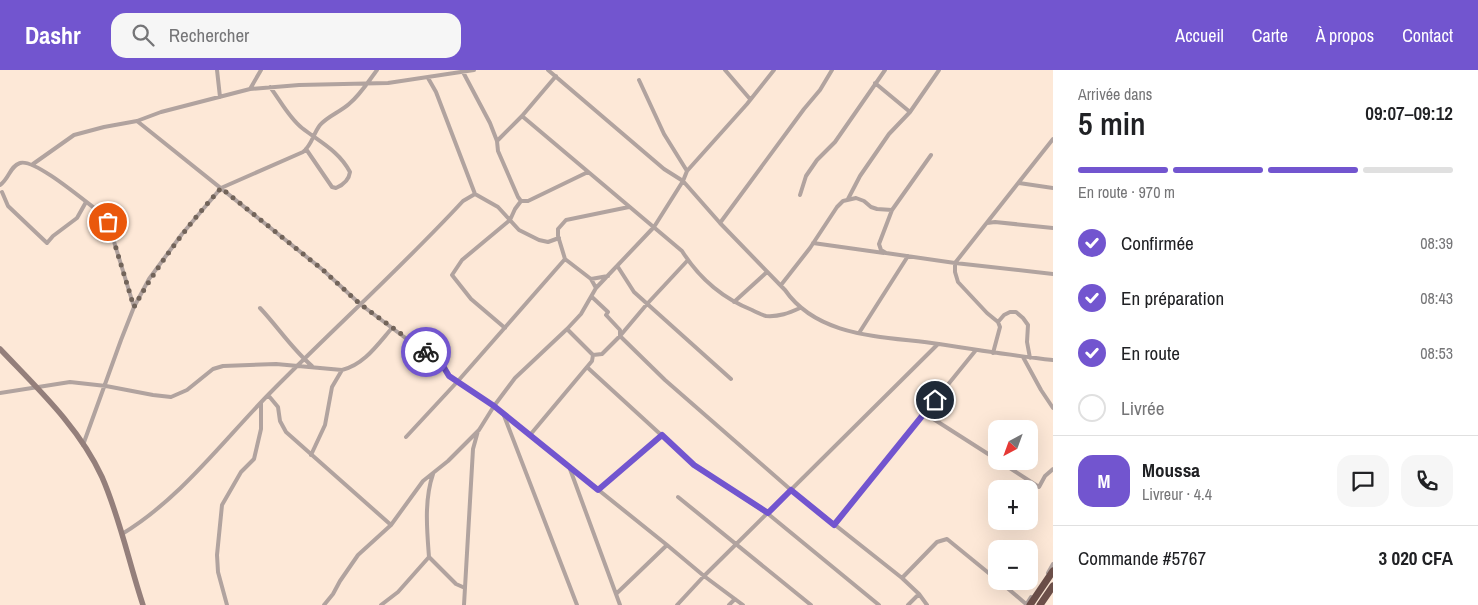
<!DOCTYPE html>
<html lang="fr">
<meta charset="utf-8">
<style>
body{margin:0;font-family:"Archivo Narrow",sans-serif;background:#f6f6f6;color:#202124;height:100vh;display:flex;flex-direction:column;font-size:19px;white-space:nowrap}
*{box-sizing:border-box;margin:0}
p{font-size:16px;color:#757577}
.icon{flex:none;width:28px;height:28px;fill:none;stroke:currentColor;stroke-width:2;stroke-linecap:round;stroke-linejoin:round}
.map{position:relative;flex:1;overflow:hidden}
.sheet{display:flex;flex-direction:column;background:#fff;width:425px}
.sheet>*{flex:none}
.needle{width:32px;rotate:221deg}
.fabs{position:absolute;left:988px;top:350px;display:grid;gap:10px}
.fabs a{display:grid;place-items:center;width:50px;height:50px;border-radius:10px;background:#fff;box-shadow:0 5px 20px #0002;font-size:25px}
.pin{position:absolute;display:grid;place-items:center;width:42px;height:42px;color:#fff;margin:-21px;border:2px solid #fff;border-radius:50%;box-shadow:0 1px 5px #0007}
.courier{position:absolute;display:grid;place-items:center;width:50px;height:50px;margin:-25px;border:4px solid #7255cf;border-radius:50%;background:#fff;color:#222;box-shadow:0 1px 6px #0007}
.overview em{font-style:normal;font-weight:600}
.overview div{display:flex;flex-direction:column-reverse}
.overview{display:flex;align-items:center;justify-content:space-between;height:85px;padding:0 25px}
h1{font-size:32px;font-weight:600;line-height:38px}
.bar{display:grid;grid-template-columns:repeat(4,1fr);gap:8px 5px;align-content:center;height:60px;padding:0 25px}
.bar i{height:6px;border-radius:4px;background:#e0e0e0}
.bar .selected{background:#7255cf}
.bar p{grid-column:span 4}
.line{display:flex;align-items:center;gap:12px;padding:0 25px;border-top:1px solid #e0e0e0}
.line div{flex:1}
.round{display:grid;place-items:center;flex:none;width:52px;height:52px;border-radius:15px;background:#f6f6f6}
ol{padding:0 25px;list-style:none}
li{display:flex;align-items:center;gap:15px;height:55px}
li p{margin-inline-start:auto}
li .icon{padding:5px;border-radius:50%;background:#7255cf;color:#fff;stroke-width:4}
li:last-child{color:#757577}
li i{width:28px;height:28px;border:2px solid #e0e0e0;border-radius:50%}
header{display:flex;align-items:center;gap:30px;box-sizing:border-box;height:70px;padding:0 25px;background:#7255cf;color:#fff}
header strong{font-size:24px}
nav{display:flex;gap:28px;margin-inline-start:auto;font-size:18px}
.search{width:350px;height:45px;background:#f6f6f6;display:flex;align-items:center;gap:12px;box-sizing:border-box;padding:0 18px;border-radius:15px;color:#757577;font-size:19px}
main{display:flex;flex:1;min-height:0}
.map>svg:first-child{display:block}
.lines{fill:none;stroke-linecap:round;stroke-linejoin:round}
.street{stroke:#b1a39f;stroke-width:4}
.secondary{stroke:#947f7b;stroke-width:5.5}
.highway{stroke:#6d504a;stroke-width:7}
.done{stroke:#72645a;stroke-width:5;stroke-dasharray:0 9}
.route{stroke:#7255cf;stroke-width:6}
</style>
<header>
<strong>Dashr</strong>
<div class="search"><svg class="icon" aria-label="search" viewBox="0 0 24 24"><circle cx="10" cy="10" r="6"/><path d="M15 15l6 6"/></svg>Rechercher</div>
<nav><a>Accueil</a><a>Carte</a><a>À propos</a><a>Contact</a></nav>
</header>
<main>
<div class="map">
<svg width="1053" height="535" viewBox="0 0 1053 535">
<rect width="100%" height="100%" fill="#fde8d7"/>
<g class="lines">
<path class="street" d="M217 0 220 27
M548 0 664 99 683 111 720 153 785 220C819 269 886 266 939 274 977 280 1015 286 1053 290
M725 0 750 29
M463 2 490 53 497 71 498 81 518 127 521 131H528L588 102
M428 8 436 22 475 124 498 137 519 160 539 170 548 172 559 168
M639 10 664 64 687 101
M875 13 910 42
M270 17C280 30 289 48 302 58 320 72 339 81 350 102 349 110 343 115 336 118L332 117 306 79
M250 19 261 0
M522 46 682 181C699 208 722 228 752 240 756 242 762 245 766 246 779 247 789 243 800 238
M137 51 323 200 360 234 443 296 449 306 494 336 667 475 704 506 743 535
M497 71 522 46 556 6
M931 85 892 140 879 174 881 180 886 183 955 193 1053 204
M33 94 74 65 104 57 137 51 161 42 250 19 299 15 388 13 474 0
M1019 113 1053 118
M0 115C9 109 10 96 20 93 35 88 88 134 102 144L108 152 134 237
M2 122 8 136 47 173 53 166 77 148 86 132
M800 125 806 106 817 90 835 72 885 0
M848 129 860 106 889 64 910 42 939 0
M720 153 804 39 820 20 832 0
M987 153 995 152 1053 158
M813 173 884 183
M618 197 634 222 731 309
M591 209 608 206
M781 215 810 178 837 137 843 131 856 128 864 131 871 137 877 139 892 140
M596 218 591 209 565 189 558 166V159L566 150 629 137
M592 227 608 242 606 245 620 260V266L665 310 791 420 902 508 919 524 927 535
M734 232 767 202
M260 238C278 257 292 279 312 296
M998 252 1004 245 1010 242H1016L1023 248 1028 255 1027 272 1030 288
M505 258 471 229 452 205 462 190 510 150 515 139 521 131
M859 263 908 186
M993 283 1000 257 998 252 987 243 958 212 955 202V193L1053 69
M593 285 602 284 620 266 647 234 688 190
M1023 287 1041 320 1053 338
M588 298 694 395 767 443 879 535
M0 323 70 312 106 316 153 325 171 327 187 320 213 299 223 296 276 294 342 300C364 295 378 274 392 258
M268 325 278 337 280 351 286 362 391 455
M503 343 577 535
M924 343 996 389
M530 365 592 291 593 285 567 259
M406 367 458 311 565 189
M83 375 121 270 134 237 149 209 182 164 221 118 303 82C312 75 313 64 320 55 328 46 340 42 349 34 360 25 368 12 377 0
M311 385 325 355 332 317 342 300
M999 391 1039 417 1045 406 1053 399
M570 399 620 535
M598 420 662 365
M678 427 811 535
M834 455 976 280
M122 464C180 429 222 372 269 324 333 259 401 198 463 131L475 124
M429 487 456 514 465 518
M1048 503 1053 494
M902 508 937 472 947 469 996 509
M999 511 1026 534
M616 524 667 475
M227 535 218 502 217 485 222 435 241 402 254 389 261 359V333
M324 535 333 524 340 511 358 485 391 455 423 411 448 391 479 360 494 336 515 308 567 259 581 244 596 218 654 157 683 111 687 101 747 34 774 0
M381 535 398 522 429 487C427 461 424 430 433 404
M464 535 473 379 478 361
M677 535 704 506 938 274
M729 535 735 529
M908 535 919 524
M1026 535 1031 527"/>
<path class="secondary" d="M0 279C37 318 79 357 102 407 120 448 129 493 143 535"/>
<path class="highway" d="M1030 535 1053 501
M1040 535 1053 516"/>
</g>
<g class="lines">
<path class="done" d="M108 152 134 237C158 194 188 155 221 118L323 200 360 234 426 282"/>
<path class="route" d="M426 282 443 296 449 306 494 336 598 420 662 365 694 395 768 443 791 420 834 455 935 330"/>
</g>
</svg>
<div class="fabs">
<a><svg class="needle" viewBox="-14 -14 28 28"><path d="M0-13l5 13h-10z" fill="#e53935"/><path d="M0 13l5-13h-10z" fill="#757577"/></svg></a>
<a>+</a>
<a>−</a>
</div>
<div class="pin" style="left:108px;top:152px;background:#ea580c"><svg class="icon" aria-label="bag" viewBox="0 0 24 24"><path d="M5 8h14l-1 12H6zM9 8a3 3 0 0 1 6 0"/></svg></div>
<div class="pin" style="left:935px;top:330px;background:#1f2937"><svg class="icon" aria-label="home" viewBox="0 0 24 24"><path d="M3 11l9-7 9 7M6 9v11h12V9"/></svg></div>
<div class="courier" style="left:426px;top:282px"><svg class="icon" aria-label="bike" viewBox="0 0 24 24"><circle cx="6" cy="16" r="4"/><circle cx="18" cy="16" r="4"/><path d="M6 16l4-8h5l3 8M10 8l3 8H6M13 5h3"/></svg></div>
</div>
<section class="sheet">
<div class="overview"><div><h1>5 min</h1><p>Arrivée dans</p></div><em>09:07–09:12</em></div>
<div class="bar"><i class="selected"></i><i class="selected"></i><i class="selected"></i><i></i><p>En route · 970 m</p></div>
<ol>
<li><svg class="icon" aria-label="check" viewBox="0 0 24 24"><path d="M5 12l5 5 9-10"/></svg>Confirmée<p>08:39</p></li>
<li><svg class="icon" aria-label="check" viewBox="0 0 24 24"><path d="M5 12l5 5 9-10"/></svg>En préparation<p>08:43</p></li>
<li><svg class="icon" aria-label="check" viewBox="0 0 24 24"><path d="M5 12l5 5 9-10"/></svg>En route<p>08:53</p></li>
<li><i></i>Livrée</li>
</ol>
<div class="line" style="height:90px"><b class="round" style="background:#7255cf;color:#fff">M</b><div><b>Moussa</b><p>Livreur · 4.4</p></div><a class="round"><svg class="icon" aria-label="chat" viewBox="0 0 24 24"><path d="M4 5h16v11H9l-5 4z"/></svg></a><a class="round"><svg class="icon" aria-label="phone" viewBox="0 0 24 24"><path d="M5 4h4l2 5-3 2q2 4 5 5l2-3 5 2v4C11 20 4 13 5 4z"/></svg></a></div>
<div class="line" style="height:65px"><div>Commande #5767</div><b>3 020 CFA</b></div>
</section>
</main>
